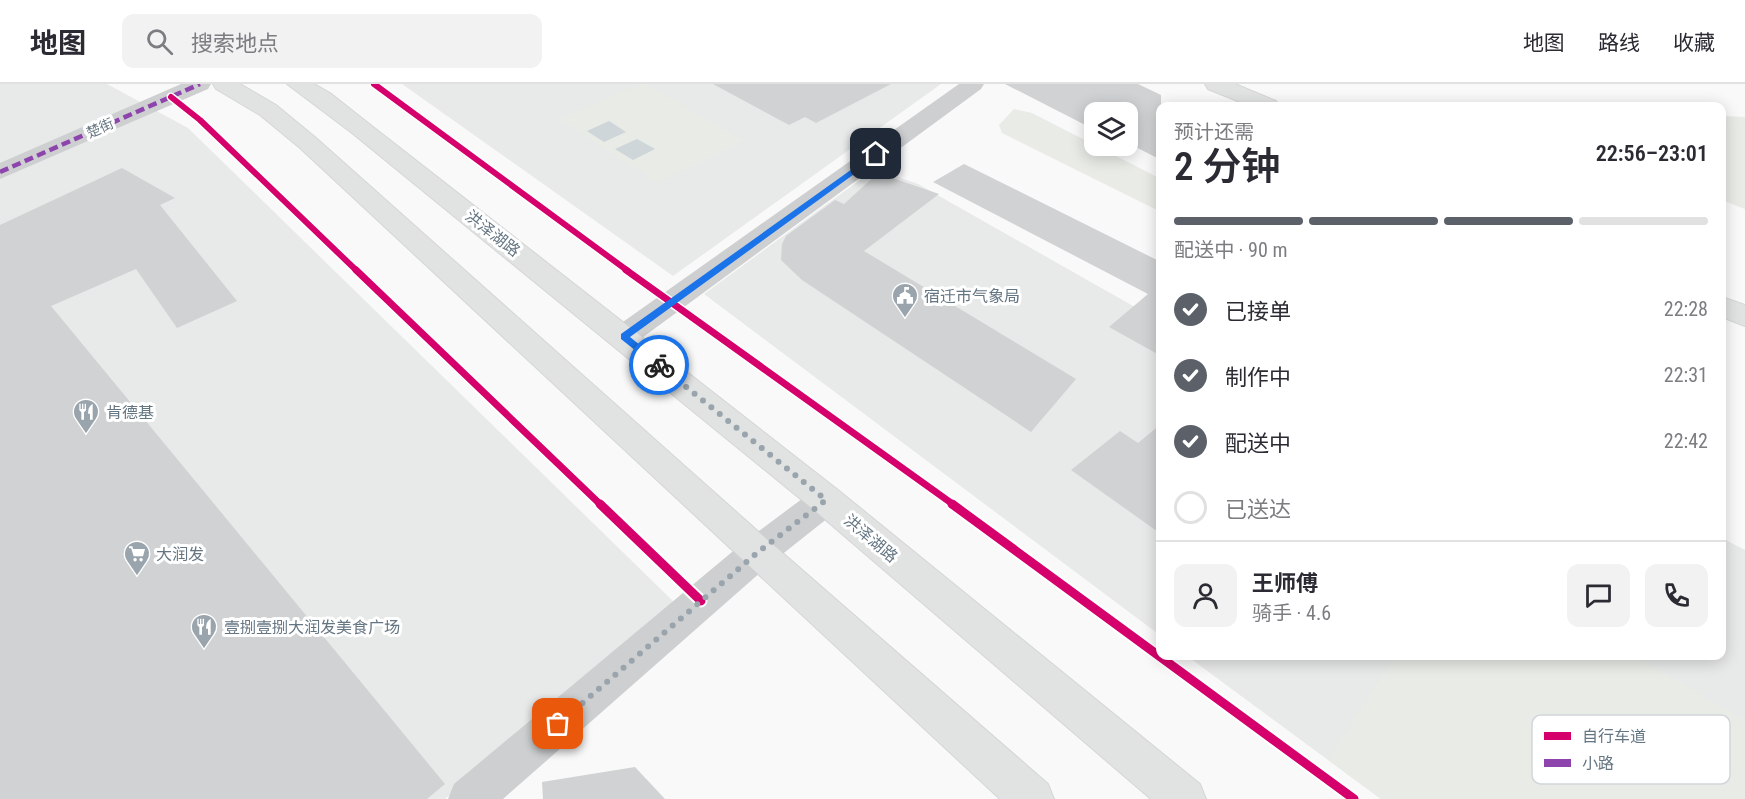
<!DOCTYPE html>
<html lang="zh">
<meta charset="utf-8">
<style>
body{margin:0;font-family:"Roboto Condensed","Noto Sans SC",sans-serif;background:#f2f2f3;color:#2b2b33;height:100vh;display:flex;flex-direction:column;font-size:22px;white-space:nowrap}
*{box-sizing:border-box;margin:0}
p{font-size:20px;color:#7c7c81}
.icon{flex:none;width:33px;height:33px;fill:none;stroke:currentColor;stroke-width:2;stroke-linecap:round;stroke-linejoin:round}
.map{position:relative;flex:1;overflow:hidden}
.sheet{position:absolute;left:1156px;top:18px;width:570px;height:558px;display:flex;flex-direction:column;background:#fff;border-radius:12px;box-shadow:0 3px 15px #0003}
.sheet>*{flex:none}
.controls{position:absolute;left:1084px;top:18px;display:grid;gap:12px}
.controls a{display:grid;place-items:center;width:54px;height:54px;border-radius:12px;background:#fff;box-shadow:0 3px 15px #0003;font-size:30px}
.pin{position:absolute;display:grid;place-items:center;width:51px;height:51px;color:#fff;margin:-26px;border-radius:12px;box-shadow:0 3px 9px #0006}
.courier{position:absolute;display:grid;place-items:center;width:60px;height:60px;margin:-30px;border:4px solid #1a73e8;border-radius:50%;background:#fff;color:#222;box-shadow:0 2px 8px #0007}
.overview em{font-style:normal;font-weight:600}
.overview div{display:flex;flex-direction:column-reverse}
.overview{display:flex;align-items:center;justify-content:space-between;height:102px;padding:0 18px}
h1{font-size:39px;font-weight:600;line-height:45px}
.bar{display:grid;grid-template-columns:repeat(4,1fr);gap:9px 6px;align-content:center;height:72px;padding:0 18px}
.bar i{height:8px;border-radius:4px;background:#e1e1e2}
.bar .current{background:#5c6169}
.bar p{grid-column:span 4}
.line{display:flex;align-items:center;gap:15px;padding:0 18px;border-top:2px solid #e1e1e2}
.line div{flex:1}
.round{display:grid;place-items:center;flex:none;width:63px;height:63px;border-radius:12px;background:#f2f2f3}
ol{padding:0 18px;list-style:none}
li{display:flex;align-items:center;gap:18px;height:66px}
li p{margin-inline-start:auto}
li .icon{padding:6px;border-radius:50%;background:#5c6169;color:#fff;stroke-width:4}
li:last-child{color:#7c7c81}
li i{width:33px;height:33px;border:3px solid #e1e1e2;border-radius:50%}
header{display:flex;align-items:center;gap:36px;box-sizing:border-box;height:84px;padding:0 30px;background:#fff;border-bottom:2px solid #e1e1e2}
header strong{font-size:28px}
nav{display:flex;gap:33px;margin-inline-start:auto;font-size:21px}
.search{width:420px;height:54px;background:#f2f2f3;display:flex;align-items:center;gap:15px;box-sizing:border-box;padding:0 21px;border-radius:12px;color:#7c7c81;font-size:22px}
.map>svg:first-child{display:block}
.built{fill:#e8e9e9}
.green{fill:#e8ebe6}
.water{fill:#ced6d9}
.building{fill:#d0d2d3}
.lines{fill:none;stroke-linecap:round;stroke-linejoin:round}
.secondary-casing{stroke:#d5d6d7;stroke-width:2}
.primary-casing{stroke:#d5d6d7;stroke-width:2}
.street{fill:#cecfd0;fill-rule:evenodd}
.secondary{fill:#e1e2e2;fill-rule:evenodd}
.primary{fill:#e1e2e2;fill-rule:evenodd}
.quiet{stroke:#8e44ad;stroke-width:4.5;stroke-dasharray:9 4.5;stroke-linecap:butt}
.cycleway-far2-casing{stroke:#fff;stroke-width:9}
.cycleway-far1-casing{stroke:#fff;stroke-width:10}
.cycleway-casing{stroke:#fff;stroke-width:13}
.cycleway-far2{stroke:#d6006c;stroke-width:6}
.cycleway-far1{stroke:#d6006c;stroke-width:7}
.cycleway{stroke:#d6006c;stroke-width:9}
.route{fill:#1a73e8}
.done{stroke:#99a4ac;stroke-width:6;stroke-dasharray:0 10.8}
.labels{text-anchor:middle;stroke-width:6;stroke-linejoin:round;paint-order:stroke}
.far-street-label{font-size:14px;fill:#657683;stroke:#fff}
.street-label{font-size:16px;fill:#657683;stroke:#fff}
.poi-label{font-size:16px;fill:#657683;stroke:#fff;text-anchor:start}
.key{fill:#fff;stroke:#d1d6da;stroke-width:1.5}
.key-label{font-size:16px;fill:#657683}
</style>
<header>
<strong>地图</strong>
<div class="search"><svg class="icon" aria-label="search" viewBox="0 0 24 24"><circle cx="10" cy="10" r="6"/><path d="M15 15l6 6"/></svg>搜索地点</div>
<nav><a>地图</a><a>路线</a><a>收藏</a></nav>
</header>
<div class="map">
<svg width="1745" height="715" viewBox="0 0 1745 715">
<rect width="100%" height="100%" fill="#f9f9f9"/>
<path class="built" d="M0 0H107L188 44 675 519 445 715H0Z
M402 0H941L673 192Z
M875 85 918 100 1156 235 1161 232V552L704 210Z
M1722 454 1745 466V715H1381L1187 572H1722Z"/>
<path class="green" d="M641 0H646L744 57 658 99 559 35Z
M1014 25 1032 29 1161 95V128L1002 49 999 41Z
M1722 32 1745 33V125L1722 116Z
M1395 572H1634L1745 636V715H1381L1328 676Z"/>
<path class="water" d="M609 37 626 48 604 58 587 47Z
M637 55 655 65 633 76 615 65Z"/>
<path class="building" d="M713 0H891L816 39 805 33 789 41Z
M1005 0H1138L1161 11V76L1128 59V28H1095V46Z
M964 80 1161 178V272L1109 243 1148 210 933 98Z
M122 84 175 114 160 121 237 217 177 244 136 185 51 222 445 700 427 715H0V141Z
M878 89 939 110 864 167 1076 295 1031 348 802 196 781 176 782 160 786 152 835 116 844 120Z
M1161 340V450L1071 386 1120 347 1138 359Z
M635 683 665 715H543L542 698Z"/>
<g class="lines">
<defs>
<path id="secondary" d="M1205 0H1235L1276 17 1279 22H1250L1208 5Z
M1722 213 1745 221V242L1722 233Z"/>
<path id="primary" d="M213 0H240L276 21 316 54 770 458 1048 700 1054 715H1000L300 64 260 31 216 5Z
M287 0H314L330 9 368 39 838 406 1200 700 1206 715H1151L814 426 352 49Z"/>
</defs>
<use href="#secondary" class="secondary-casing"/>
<use href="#primary" class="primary-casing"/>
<path class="street" d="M181 0H211L208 5 0 95V79Z
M959 0H984L981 5 635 259 624 262 613 259 609 252 613 245Z
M826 402 838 406 843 416 838 426 770 480 503 715H448L454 700 744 458 814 406Z"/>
<use href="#secondary" class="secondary"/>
<use href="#primary" class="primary"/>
<path class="quiet" d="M0 88 200 0"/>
<defs>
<path id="cycleway-far2" d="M374 0 628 187
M171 13 200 36 357 187"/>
<path id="cycleway-far1" d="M356 186 601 421
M626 186 954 421"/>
<path id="cycleway" d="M600 420 701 517
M952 420 1354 715"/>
</defs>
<use href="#cycleway-far2" class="cycleway-far2-casing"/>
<use href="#cycleway-far1" class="cycleway-far1-casing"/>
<use href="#cycleway" class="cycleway-casing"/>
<use href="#cycleway-far2" class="cycleway-far2"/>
<use href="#cycleway-far1" class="cycleway-far1"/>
<use href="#cycleway" class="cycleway"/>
</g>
<path class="route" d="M876 68 879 72 630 253 662 279V283H656L621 255V250Z"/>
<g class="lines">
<path class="done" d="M558 640 757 469 826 416 659 281"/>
</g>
<defs>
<symbol id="civic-pin" viewBox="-11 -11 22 30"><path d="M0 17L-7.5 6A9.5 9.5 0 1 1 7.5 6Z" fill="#99a4ac" stroke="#fff"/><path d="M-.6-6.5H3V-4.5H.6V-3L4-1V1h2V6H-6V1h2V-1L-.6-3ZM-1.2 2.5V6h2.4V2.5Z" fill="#fff"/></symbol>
<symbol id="restaurant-pin" viewBox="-11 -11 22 30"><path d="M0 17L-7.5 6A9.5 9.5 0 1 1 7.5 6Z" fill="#99a4ac" stroke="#fff"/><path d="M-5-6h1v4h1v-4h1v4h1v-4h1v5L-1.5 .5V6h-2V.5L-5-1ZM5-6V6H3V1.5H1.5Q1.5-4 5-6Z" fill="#fff"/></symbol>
<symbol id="supermarket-pin" viewBox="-11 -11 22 30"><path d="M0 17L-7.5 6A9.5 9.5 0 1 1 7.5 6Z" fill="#99a4ac" stroke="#fff"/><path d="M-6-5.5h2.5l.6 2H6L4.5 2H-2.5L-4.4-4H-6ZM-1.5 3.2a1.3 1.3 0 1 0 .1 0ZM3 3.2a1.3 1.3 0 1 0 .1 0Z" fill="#fff"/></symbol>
</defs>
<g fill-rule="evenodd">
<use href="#civic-pin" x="890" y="197" width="30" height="40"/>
<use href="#restaurant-pin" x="71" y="313" width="30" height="40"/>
<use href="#supermarket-pin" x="122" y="455" width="30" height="40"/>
<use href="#restaurant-pin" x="189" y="528" width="30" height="40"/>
</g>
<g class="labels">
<g class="far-street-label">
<text transform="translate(100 44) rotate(-24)" y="5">楚街</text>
</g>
<g class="street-label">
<text transform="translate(493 149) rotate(38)" y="6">洪泽湖路</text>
<text transform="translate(871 454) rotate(40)" y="6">洪泽湖路</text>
</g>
<g class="poi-label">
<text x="924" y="218">宿迁市气象局</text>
<text x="106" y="334">肯德基</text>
<text x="156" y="476">大润发</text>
<text x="224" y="549">壹捌壹捌大润发美食广场</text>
</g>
</g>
<rect x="1532" y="631" width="198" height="69" rx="9" class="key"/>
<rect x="1544" y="648" width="27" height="8" fill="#d6006c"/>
<rect x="1544" y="675" width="27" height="8" fill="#8e44ad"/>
<g class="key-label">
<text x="1582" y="658">自行车道</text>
<text x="1582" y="685">小路</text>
</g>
</svg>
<div class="controls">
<a><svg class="icon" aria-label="layers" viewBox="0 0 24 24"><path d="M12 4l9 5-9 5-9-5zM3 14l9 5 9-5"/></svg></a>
</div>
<div class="pin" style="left:558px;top:640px;background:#ea580c"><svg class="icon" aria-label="bag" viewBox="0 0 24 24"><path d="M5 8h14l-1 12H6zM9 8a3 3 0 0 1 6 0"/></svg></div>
<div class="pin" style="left:876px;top:70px;background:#1f2937"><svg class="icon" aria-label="home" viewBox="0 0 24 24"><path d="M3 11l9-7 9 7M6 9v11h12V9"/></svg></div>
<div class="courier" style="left:659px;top:281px"><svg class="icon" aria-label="bike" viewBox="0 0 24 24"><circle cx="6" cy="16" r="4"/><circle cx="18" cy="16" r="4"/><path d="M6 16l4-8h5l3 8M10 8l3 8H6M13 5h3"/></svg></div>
<section class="sheet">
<div class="overview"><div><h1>2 分钟</h1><p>预计还需</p></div><em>22:56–23:01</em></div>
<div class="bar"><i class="current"></i><i class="current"></i><i class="current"></i><i></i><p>配送中 · 90 m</p></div>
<ol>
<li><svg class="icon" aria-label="check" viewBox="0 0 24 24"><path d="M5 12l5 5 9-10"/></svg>已接单<p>22:28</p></li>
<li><svg class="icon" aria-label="check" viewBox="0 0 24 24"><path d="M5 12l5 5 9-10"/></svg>制作中<p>22:31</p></li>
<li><svg class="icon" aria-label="check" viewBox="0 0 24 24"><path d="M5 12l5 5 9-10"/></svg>配送中<p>22:42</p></li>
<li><i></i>已送达</li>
</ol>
<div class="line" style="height:108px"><a class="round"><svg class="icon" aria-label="person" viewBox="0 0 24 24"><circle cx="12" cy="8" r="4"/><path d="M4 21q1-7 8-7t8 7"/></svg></a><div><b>王师傅</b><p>骑手 · 4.6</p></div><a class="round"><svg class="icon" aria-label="chat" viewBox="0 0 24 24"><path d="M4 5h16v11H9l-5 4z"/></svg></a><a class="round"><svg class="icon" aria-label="phone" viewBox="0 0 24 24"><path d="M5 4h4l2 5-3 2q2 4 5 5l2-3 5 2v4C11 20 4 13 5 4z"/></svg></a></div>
</section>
</div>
